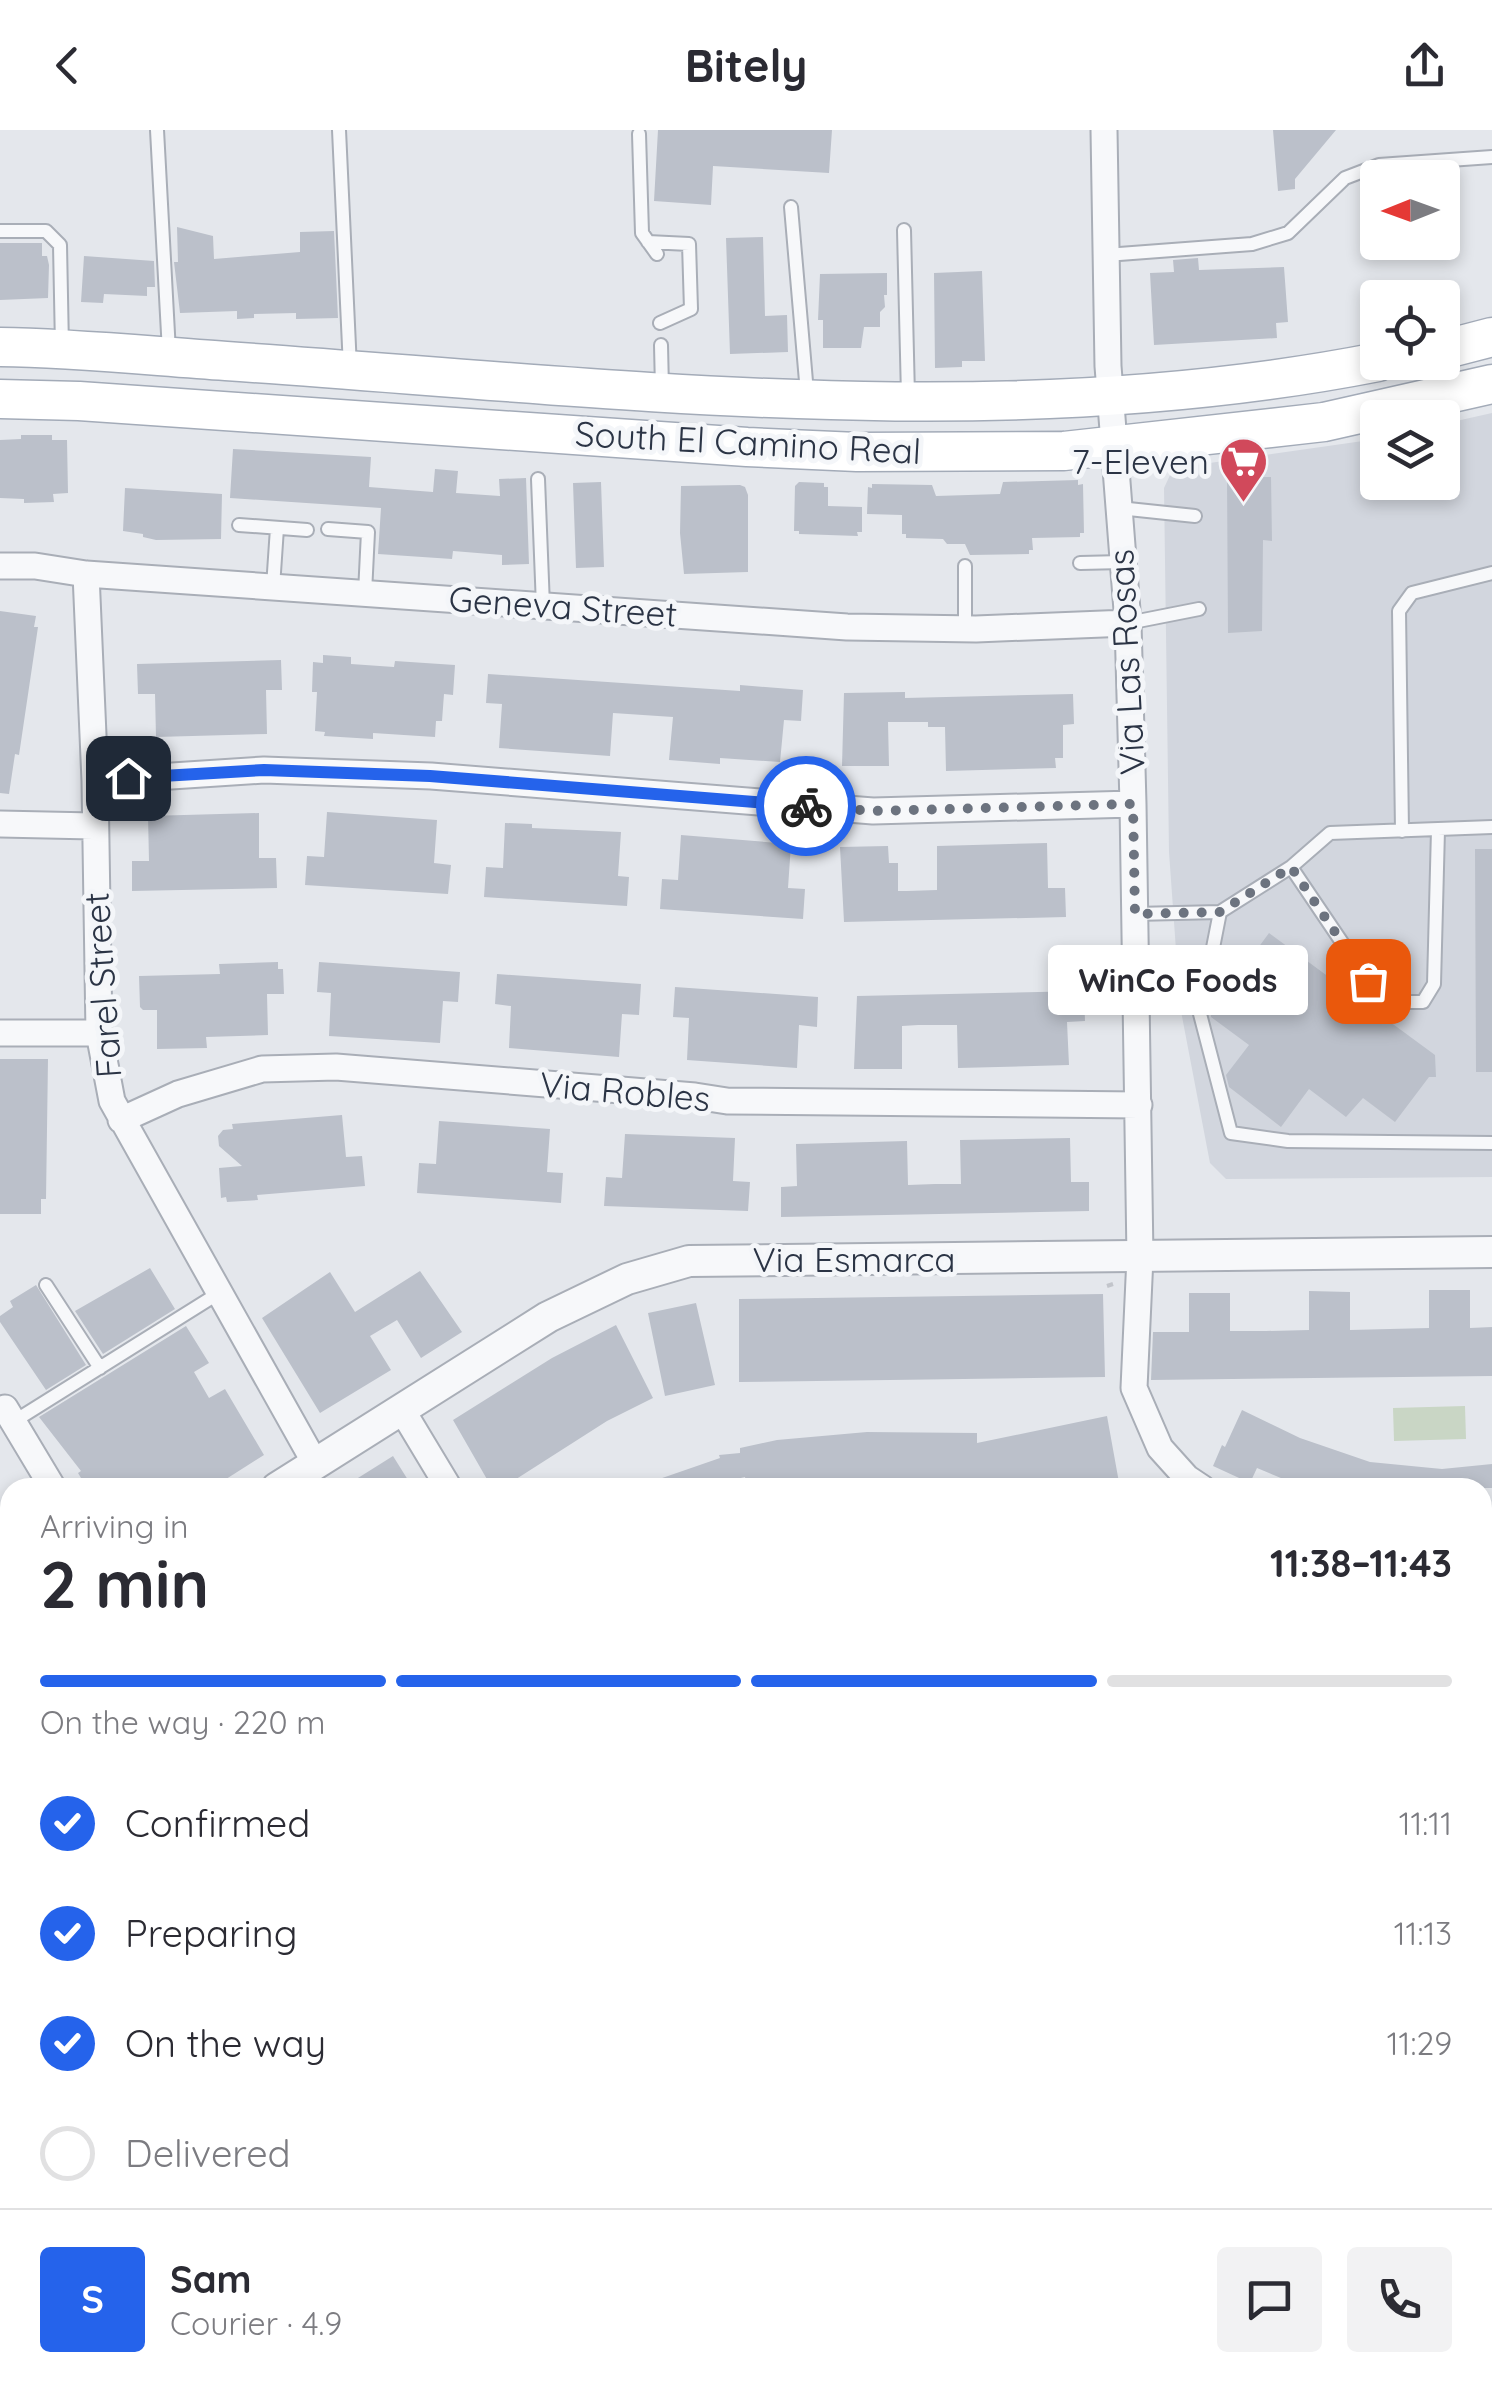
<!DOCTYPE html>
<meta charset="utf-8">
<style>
body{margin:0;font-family:Quicksand,sans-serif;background:#f2f2f3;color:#2b2b33;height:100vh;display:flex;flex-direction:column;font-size:38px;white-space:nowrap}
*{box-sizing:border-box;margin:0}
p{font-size:32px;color:#7c7c81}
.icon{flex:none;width:55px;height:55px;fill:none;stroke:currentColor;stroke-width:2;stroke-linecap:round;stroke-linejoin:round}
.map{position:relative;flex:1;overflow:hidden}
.panel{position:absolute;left:0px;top:1348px;width:1492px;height:932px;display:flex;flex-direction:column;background:#fff;border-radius:30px 30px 0 0;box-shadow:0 5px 15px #0003}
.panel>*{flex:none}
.needle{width:65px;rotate:269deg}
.controls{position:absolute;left:1360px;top:30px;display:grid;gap:20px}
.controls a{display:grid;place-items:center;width:100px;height:100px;border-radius:10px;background:#fff;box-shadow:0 5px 15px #0003;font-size:50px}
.pin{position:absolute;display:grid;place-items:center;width:85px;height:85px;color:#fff;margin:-42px;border-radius:20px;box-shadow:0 5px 15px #0006}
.courier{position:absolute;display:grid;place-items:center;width:100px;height:100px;margin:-50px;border:8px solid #2563eb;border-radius:50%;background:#fff;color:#222;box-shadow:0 2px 12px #0007}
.bubble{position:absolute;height:70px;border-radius:10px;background:#fff;box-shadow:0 5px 15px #0003;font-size:32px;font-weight:700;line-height:70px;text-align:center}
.head em{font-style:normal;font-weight:700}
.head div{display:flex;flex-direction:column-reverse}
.head{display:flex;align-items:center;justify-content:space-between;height:170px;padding:0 40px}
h1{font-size:65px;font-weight:700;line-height:75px}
.bar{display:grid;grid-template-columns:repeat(4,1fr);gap:15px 10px;align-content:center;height:120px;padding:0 40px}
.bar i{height:12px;border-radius:8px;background:#e1e1e2}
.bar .selected{background:#2563eb}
.bar p{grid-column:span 4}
.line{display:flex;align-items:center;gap:25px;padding:0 40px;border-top:2px solid #e1e1e2}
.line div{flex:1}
.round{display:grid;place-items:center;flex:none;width:105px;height:105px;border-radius:10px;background:#f2f2f3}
ol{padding:0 40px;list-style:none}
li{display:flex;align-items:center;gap:30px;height:110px}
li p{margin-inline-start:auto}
li .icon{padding:10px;border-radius:50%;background:#2563eb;color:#fff;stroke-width:4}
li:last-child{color:#7c7c81}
li i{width:55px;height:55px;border:5px solid #e1e1e2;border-radius:50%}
header{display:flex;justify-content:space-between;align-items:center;height:130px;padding:0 40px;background:#fff;font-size:45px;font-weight:700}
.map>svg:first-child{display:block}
.built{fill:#d2d6de}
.green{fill:#c9d6c5}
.building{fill:#bbc0ca}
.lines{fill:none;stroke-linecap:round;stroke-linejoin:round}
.service-casing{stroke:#a9aeb7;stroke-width:16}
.minor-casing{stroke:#a9aeb7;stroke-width:29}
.tertiary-casing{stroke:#a9aeb7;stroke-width:34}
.primary-casing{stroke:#a3abb8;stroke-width:41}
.path{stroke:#c2c5cb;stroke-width:4;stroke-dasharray:8 8;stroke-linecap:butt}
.service{stroke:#f7f8fa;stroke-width:12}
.minor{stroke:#f7f8fa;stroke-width:25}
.tertiary{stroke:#f7f8fa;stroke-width:30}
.primary{stroke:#fff;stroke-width:38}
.done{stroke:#6c737f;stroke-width:10;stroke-dasharray:0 18}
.route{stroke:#2563eb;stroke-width:12}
.labels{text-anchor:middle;stroke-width:10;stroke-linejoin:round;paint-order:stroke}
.street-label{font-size:35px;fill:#2b3445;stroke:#f4f6f9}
.poi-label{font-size:35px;fill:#2b3445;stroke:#f4f6f9;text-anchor:end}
</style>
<header><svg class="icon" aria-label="back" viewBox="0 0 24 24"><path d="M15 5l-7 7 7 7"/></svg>Bitely<svg class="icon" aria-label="share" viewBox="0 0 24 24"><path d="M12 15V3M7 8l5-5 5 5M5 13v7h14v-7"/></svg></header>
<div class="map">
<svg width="1492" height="2278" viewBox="0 0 1492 2278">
<rect width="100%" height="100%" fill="#e4e7ec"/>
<path class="built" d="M1492 283V1047L1226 1049 1210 1033 1180 876 1169 722 1164 358 1171 343 1182 337 1377 309 1378 352H1442L1443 294Z"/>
<path class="green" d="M1465 1276 1466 1309 1394 1311 1393 1278Z"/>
<path class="building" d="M658 0H832L829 43 713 36 711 75 654 71Z
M1273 0H1336L1295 49V59L1278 61Z
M177 97 213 106 214 129 300 122V102L334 101 338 188 296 189V183L254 184V188L237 189V181L180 183 174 132H178Z
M763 107 765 186 787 185 788 222 730 224 726 108Z
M0 113H42V126H47L49 135 48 168 0 170Z
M84 126 154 131 155 157H147V166L104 164 103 173 81 172Z
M1198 128 1199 140 1284 137 1288 192 1276 193 1277 208 1154 215 1150 143 1174 142 1173 130Z
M982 141 985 231H962V237L935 238 934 143Z
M887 143V165H884L885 177 880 182V197H864L861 218H823V190H818L820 144Z
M21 305H52V310H67L68 363 53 364 54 372 24 373V369L0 368V310L21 309Z
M233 319 371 327 369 357 433 362 435 339 458 341 456 363 500 366 499 349 526 348 529 434 502 435V425L453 421 452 429 378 424 381 378 230 368Z
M1227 347H1271L1272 411 1263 410 1262 501 1228 503Z
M1078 350V355L1083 354 1084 403H1080V407L1032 408 1033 420H1029V424L970 425 965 414H947L943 409 906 408V404H902V385L867 384 868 357 872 358V354L932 355 936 366 1000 364 1003 352Z
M601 352 604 437 576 438 573 353Z
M799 352 824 353V357H828V376L862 377V402H857L858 406 799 404V401H794L795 356Z
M740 355 745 357 748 365V442L684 444 680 403 681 356Z
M125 358 222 364 221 409 156 410 143 407V404L123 401Z
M0 481 36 486 34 497H38L19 625 15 624 9 664 0 663Z
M323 525 351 527V534L394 537 395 531 455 535 453 565 444 564 442 591H436L435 607 373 603V609L324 606 325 602 315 601 317 562H312L313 532 323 533Z
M281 530 282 560H266L267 604 156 607 155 564H138L137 534Z
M488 544 740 561V555L803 560 801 591 784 590 780 632 720 628V634L669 630 673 587 613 583 610 626 499 618 502 574 486 573Z
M905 562V568L1073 564 1074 594 1063 595V628H1055L1056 638 946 641 945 597H928V592H888L889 636H842L844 563Z
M327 682 437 690 434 733 451 735 448 764 305 755 307 726 324 727Z
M259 683V728H276L277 758 132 761V731H149L148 686Z
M505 693 532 694V698L621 702 618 746 629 747 627 776 484 767 486 737 503 738Z
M681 705 791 714 788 758 805 759 803 789 660 779 662 749 678 750Z
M1047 713 1048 758H1065L1066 787 844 792 840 717 888 716 889 733H898V761H907L937 760V716Z
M1475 719H1492V942H1476Z
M1269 803 1435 925 1436 947H1429L1395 992 1363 968 1346 987 1309 959 1281 997 1229 957 1226 945 1249 915 1211 887V882Z
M278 832V839H283L284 864H267L268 905 206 907 207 918 157 919V880H143L140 877 139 846 220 844 219 834Z
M319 832 460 842 458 872 443 871 440 913 329 906 331 863 317 862Z
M497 844 641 854 639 885 622 884 619 927 509 918 511 876 495 874Z
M675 857 818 867 817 897 799 895 797 938 687 930 689 888 673 887Z
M1084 861 1085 891 1067 892 1069 935 958 938 957 895H918L902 896V939H854L857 866Z
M0 929H48L46 1069H41V1084H0Z
M342 985 346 1027 362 1026 365 1056 257 1065 258 1070 227 1072 226 1067 221 1068 219 1038 242 1036 219 1016 218 1006 223 1000 233 999 232 994Z
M439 991 550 999 547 1042 563 1043 561 1073 417 1063 419 1033 436 1034Z
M625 1004 735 1008 733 1051 750 1052 748 1081 604 1076 606 1047 622 1048Z
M1070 1008 1071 1052H1089V1081L781 1087V1057L797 1056 796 1014 907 1011 908 1055 935 1054H961L960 1010Z
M150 1138 175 1179 103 1224 75 1181Z
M420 1141 462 1202 421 1228 397 1190 370 1206 391 1240 320 1283 262 1188 330 1142 355 1182Z
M36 1155 86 1235 46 1260 0 1192V1186L13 1177 10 1171Z
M1429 1160H1470V1198L1492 1197V1246L1151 1250 1153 1202H1189V1163H1230V1201H1266L1309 1200V1161L1350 1162V1200L1429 1198Z
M1103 1164 1105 1247 739 1252V1169Z
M696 1173 715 1255 665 1266 648 1183Z
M616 1195 653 1268 607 1291 502 1358H492L453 1290 552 1228Z
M186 1196 209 1233 194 1242 209 1268 225 1259 264 1325 212 1358H87L78 1343 81 1341 39 1287Z
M1242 1280 1300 1308 1370 1332 1442 1339 1492 1334V1358H1305L1257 1338 1250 1353 1213 1336 1222 1315 1225 1317Z
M1107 1286 1120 1358H747L745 1347 698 1358H643L642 1355 720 1328 719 1325 740 1323V1318L777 1310 867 1302 977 1303V1313Z
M393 1326 413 1358H342Z"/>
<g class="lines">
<defs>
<path id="service" d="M157 0 169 222
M339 0 350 238
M639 4 642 103 657 124
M791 77 807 263
M904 100 908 266
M0 101H46L60 115 62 217
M648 112 689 114 691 179 660 193
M1106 125 1252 114 1288 103 1345 48 1379 35 1492 27
M661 215 662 259
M538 349 543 476
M1119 378 1195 386
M239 395 307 400
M328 399 368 402 365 463
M1080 433 1123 432
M273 457 277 398
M1128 493 1199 479
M965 499V436
M1402 701 1399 481 1412 463 1492 443
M1291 737 1330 703 1492 697
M1220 782 1200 884 1231 1003 1288 1011 1492 1013
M1135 784 1220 782 1291 737 1368 851 1403 872H1423L1434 854 1438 700
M46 1155 100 1238
M13 1292 219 1163"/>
<path id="minor" d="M1104 0 1108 236 1128 493 1133 674 1140 1127 1134 1258 1160 1318 1187 1348 1202 1358
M0 436H35L86 444 847 497 976 499 1128 493
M86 444 95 651 99 903 112 971 315 1333
M95 651 264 640 431 646 873 681 1133 674
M0 694 93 696
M0 903H99
M121 990 178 964 262 939 336 937 695 966 727 971 1139 975
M5 1278 53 1358
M402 1280 449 1358
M1482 1419 1492 1418
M1482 1729 1492 1732
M0 1914 10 1912
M1482 1922 1492 1921
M1482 2261 1492 2259
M882 2270 894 2278
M1387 2270 1390 2273 1428 2270
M790 2278 794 2270"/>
<path id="tertiary" d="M277 1358 548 1187 627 1149 689 1131 1492 1122
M0 1531 10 1525
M1482 2099 1492 2096
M460 2278 467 2270"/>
<path id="primary" d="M0 217C75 218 151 226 226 231 610 257 996 307 1378 232
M1442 220 1492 207
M0 269 79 271 747 317 857 322 1064 321 1324 292 1492 254"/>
</defs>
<use href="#service" class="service-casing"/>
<use href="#minor" class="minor-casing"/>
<use href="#tertiary" class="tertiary-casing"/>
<use href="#primary" class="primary-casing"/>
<path class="path" d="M1107 1156 1113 1154"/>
<use href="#service" class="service"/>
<use href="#minor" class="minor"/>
<use href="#tertiary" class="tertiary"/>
<use href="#primary" class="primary"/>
</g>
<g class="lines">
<path class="done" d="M806 676 873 681 1133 674 1135 784 1220 782 1291 737 1368 851"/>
<path class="route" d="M128 648 264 640 430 646 806 676"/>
</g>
<defs>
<symbol id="supermarket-pin" viewBox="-11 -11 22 30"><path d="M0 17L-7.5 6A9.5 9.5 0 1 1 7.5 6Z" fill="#d1495b" stroke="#f4f6f9"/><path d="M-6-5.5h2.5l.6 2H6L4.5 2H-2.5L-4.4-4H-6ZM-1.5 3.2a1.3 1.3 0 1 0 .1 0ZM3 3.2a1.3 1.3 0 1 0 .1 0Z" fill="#fff"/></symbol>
</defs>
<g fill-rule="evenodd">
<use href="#supermarket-pin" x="1216" y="304" width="55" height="75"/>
</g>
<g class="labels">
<g class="street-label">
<text transform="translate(748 313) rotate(3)" y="12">South El Camino Real</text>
<text transform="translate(563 477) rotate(4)" y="12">Geneva Street</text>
<text transform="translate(1127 532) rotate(-93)" y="12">Via Las Rosas</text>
<text transform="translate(103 855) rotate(-94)" y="12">Farel Street</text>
<text transform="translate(625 962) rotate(5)" y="12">Via Robles</text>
<text x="854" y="1142">Via Esmarca</text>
</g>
<g class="poi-label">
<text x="1209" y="344">7-Eleven</text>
</g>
</g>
</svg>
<div class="controls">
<a><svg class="needle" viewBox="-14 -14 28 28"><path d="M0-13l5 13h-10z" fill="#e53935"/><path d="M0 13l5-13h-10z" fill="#7c7c81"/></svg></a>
<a><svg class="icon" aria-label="locate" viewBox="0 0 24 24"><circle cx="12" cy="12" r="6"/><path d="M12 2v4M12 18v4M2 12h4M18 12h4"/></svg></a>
<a><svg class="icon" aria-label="layers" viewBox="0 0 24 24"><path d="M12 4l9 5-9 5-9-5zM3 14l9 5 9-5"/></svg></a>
</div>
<div class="pin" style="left:1368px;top:851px;background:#ea580c"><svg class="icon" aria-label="bag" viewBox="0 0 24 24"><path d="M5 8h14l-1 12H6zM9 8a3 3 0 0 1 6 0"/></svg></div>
<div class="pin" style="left:128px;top:648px;background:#1f2937"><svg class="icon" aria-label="home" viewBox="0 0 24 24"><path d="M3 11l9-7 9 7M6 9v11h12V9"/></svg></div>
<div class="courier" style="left:806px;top:676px"><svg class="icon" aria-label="bike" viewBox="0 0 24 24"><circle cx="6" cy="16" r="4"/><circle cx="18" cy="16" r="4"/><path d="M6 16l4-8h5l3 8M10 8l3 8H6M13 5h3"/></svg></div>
<div class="bubble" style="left:1048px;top:815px;width:260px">WinCo Foods</div>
<section class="panel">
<div class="head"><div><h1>2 min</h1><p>Arriving in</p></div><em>11:38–11:43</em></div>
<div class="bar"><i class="selected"></i><i class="selected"></i><i class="selected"></i><i></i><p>On the way · 220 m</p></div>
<ol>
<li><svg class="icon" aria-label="check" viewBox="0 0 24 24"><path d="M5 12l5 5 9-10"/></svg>Confirmed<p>11:11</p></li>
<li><svg class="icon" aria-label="check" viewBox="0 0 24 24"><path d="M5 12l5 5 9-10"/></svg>Preparing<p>11:13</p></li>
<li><svg class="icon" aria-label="check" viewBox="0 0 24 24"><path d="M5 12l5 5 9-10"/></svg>On the way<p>11:29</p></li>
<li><i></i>Delivered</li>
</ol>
<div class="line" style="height:180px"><b class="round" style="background:#2563eb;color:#fff">S</b><div><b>Sam</b><p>Courier · 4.9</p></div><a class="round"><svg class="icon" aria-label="chat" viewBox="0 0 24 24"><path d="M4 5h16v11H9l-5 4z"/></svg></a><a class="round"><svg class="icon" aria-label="phone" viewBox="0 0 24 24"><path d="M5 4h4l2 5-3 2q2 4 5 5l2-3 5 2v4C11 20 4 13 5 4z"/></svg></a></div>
</section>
</div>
